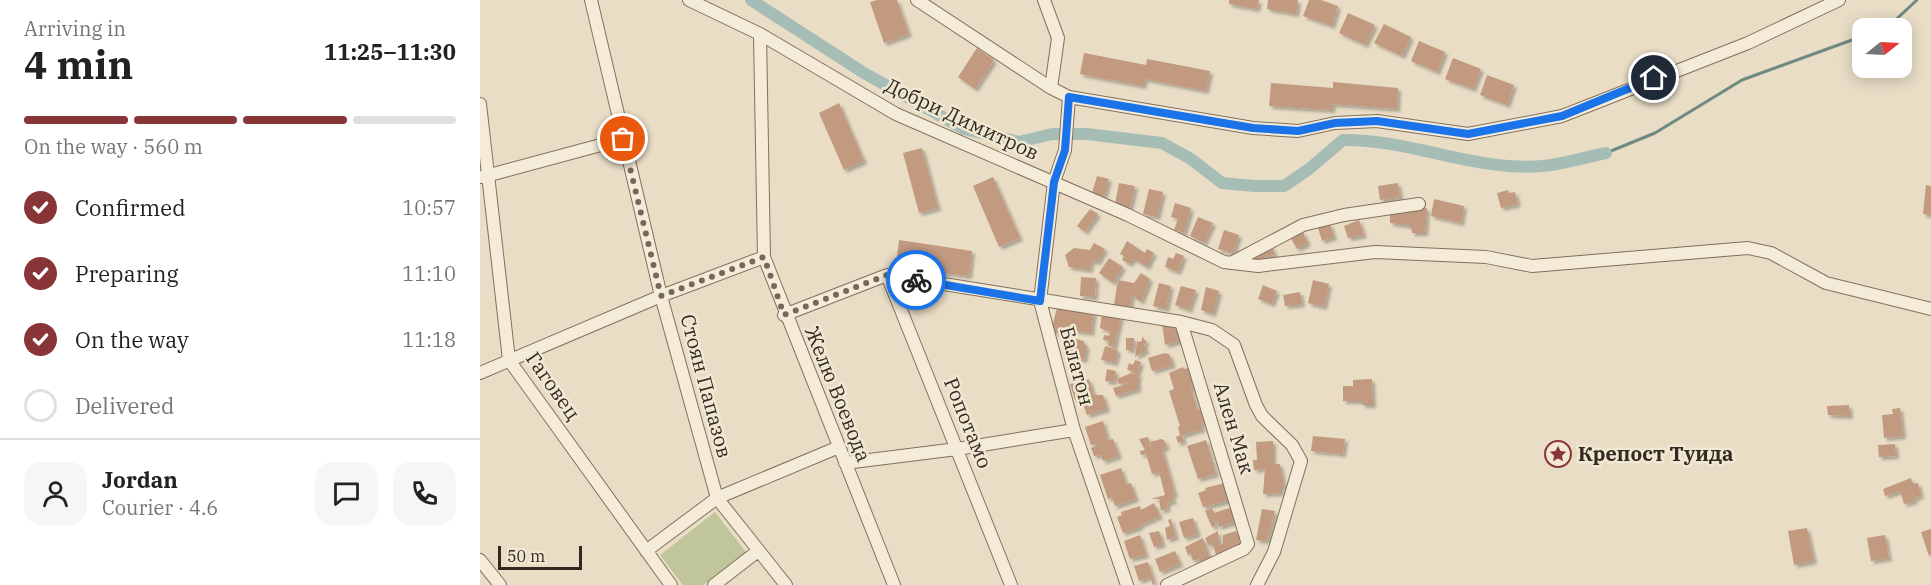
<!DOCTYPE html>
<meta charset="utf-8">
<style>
body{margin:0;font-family:"IBM Plex Serif",serif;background:#f6f6f6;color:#222;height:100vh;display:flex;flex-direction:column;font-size:22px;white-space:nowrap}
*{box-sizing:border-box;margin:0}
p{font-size:20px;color:#767676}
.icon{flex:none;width:33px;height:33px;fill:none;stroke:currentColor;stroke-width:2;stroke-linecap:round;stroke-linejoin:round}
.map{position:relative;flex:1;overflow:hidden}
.panel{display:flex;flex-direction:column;background:#fff;width:480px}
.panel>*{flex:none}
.needle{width:39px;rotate:72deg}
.controls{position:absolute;left:1372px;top:18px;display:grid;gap:12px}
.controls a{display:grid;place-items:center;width:60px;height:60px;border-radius:12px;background:#fff;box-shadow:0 3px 15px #0003;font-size:30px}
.scale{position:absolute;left:18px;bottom:15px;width:84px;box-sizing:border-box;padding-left:6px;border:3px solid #342920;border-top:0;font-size:16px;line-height:21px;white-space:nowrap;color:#342920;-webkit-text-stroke:4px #f1e8d4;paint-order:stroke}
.pin{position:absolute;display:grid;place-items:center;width:51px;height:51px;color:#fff;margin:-26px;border:3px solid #fff;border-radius:50%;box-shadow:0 2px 6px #0007}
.courier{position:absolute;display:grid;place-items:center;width:60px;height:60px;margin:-30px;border:4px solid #1a73e8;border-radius:50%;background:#fff;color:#222;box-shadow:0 2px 8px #0007}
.headline em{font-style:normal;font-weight:700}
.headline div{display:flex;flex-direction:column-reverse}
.headline{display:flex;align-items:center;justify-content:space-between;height:102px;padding:0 24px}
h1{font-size:39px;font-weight:700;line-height:45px}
.bar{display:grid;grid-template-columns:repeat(4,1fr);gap:9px 6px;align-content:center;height:72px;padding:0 24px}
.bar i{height:8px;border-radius:4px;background:#e0e0e0}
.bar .selected{background:#893537}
.bar p{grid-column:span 4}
.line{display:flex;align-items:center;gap:15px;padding:0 24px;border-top:2px solid #e0e0e0}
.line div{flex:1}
.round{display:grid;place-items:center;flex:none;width:63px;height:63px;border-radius:18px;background:#f6f6f6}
ol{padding:0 24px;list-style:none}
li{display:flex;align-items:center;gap:18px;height:66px}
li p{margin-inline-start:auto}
li .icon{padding:6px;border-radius:50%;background:#893537;color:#fff;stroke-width:4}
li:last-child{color:#767676}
li i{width:33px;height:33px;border:3px solid #e0e0e0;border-radius:50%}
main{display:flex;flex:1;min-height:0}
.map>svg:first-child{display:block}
.green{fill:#c1c59b}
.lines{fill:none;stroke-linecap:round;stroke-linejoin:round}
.stream{stroke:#6e8a82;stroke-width:3}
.canal{stroke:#a6bdb6;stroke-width:12}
.building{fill:#c29a80;filter:url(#shadow)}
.minor-casing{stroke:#82705e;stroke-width:14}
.minor{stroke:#f4ebd8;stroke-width:12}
.done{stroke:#73685a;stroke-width:6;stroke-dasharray:0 10.8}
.route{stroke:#1a73e8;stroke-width:8}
.labels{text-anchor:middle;stroke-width:5;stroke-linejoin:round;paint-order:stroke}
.street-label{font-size:20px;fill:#342920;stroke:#f1e8d4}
.poi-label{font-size:20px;font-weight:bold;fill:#342920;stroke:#f1e8d4;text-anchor:start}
</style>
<main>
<section class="panel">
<div class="headline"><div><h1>4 min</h1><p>Arriving in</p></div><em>11:25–11:30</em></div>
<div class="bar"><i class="selected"></i><i class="selected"></i><i class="selected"></i><i></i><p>On the way · 560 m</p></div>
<ol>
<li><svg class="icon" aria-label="check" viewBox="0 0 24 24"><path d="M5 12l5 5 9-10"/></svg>Confirmed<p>10:57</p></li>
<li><svg class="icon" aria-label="check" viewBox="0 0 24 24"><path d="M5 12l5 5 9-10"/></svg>Preparing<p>11:10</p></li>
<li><svg class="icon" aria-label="check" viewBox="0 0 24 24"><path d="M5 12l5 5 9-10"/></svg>On the way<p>11:18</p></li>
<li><i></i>Delivered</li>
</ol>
<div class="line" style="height:108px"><a class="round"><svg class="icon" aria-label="person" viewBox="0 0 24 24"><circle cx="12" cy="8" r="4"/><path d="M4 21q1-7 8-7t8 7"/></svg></a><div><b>Jordan</b><p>Courier · 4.6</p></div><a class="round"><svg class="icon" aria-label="chat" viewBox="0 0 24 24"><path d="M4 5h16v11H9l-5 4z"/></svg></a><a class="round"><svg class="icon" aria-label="phone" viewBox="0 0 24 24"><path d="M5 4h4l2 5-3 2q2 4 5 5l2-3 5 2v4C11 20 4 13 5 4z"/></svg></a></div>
</section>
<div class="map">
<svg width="1451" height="585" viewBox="0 0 1451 585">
<defs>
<filter id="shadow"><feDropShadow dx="3" dy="3" stdDeviation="1.5" flood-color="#0004"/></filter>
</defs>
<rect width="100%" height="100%" fill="#e9ddc6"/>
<path class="green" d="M235 512 266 552 223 585H203L180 555Z"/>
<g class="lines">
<path class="stream" d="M1403 28 1409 26 1437 0
M1126 153 1175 133 1262 80 1383 36"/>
<path class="canal" d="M271 0 384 73 484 129 539 142 572 134H607L682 143 711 159 742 183 774 186H804L829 169 863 140C930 139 996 172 1063 166 1084 164 1106 157 1126 153"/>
</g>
<path class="building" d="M397 0H417L429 34 404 43 390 2Z
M749 0H779L777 9 749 4Z
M788 0H818L816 14 787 9Z
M829 0H841L858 6 852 26 823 16Z
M868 13 895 25 885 45 859 33Z
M904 24 931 37 922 56 894 43Z
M939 41 965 52 957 72 931 61Z
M497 48 514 60 495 89 478 77Z
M604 53 666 65 667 59 730 71 726 91 665 79 663 86 600 74Z
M973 58 1001 69 993 89 965 79Z
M1007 75 1034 85 1027 105 1000 95Z
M853 82 918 88 917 109 853 104 852 110 789 106 791 83 853 88Z
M359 103 384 161 364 170 339 113Z
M442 148 458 208 439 213 423 153Z
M617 176 629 179 624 196 612 193Z
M513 177 540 238 519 247 493 186Z
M639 183 655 186 650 208 635 204Z
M918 183 920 197 900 200 898 186Z
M1446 185 1451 186V215L1443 214Z
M669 189 683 192 677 217 663 214Z
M1028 190 1029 193 1035 192 1038 204 1021 208 1017 193Z
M954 199 984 206 981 223 951 216Z
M695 203 711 208 704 233 694 230 698 219 691 217Z
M947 208 945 233H932L931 226 910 223V214H918V209Z
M610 209 618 214 605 232 597 226Z
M718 217 733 223 724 243 710 236Z
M879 220 884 235 868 238 864 226Z
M850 224 854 237 842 241 838 228Z
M744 230 759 235 753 253 738 249Z
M823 232 828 243 817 249 811 238Z
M419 240 492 251 489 276 416 266Z
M647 241 665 253 667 249 674 253 667 267 653 259 650 264 642 260 644 256 640 254Z
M614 243 625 249 618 262 611 261 610 270 589 267 585 255 594 248 610 250Z
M790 244 795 254 774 262 770 255Z
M696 253 704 256 698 272 685 267 688 257 693 259Z
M629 258 643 267 633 283 619 273Z
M661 273 670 279 661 302 652 295 650 308 634 305 638 280 654 283Z
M601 277 616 278 615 297 600 296Z
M833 280 849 284 844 307 828 303Z
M679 283 691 286 686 309 673 306Z
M783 285 797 291 792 304 778 299Z
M701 286 716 290 709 310 695 305Z
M726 287 739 291 733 314 721 310Z
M820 292 822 304 805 306 803 295Z
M577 308 614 311 611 333 589 330 588 335 575 333 572 327Z
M622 313 641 316 634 347 628 346 629 341 623 340 624 335 629 336 630 332 620 328Z
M682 323 698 325 703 340 685 345Z
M662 336 667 343 664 344 666 351 655 357 657 342 662 341Z
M646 338H654L653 350H646Z
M596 339 604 341V345L607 346 604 360 590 357 591 353H588L590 344 594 345Z
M625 346 638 350 635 363 621 360Z
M685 353 689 354 693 365 672 371 668 358Z
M655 360 661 362 657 375H661L658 377V389L636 396 633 388 650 383 639 384 637 379 651 373 657 375 647 369 649 363 653 365Z
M703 367 704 369 712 367 715 386 711 387 717 410 724 408 728 423H721L723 429 702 435 704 441 698 443 696 437 700 435 698 427 700 426 689 391 694 389 689 373Z
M627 369 636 371 634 382 625 381Z
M609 379 614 395H623L627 409 607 415 601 398 595 400 590 384Z
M892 379 893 405H882V401H863V386H873V380Z
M1369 405 1370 416 1348 415 1347 406Z
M1420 408 1423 436 1404 438 1402 415 1413 414 1412 409Z
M623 421 628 440 633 439 639 456 623 461 621 455 614 456 611 448 616 446V444L611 445 605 427Z
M833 436 865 439 863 454 831 451Z
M668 437 672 452 670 442 681 439 684 440 687 447 682 449 695 494 692 495 694 501 687 503 688 508 681 511 679 499H671L685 495 679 472 672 474 666 454 661 455 660 451 665 450 659 439Z
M726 440 736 474 718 479 707 446Z
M793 441V464H800L804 487H801V493L783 494 785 469 774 470 773 460H777L776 442Z
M1415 444 1416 456 1399 457 1398 445Z
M641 468 646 484 651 483 656 499 635 506 632 497 628 499 620 475Z
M1431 478 1433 484 1438 483 1441 496 1434 498 1435 501 1424 504 1420 491 1405 496 1403 489Z
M745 483 751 500 723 507 718 493 726 490 725 488Z
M674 503 680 516 660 525V527L643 533 637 517 642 515 641 512 660 506 661 510Z
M752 507 757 521 739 527 737 520 734 521 736 526 732 527 725 511 732 508 734 513Z
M782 509 795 511 787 541 776 540Z
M713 518 718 534 704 538 699 522Z
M691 519 696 537 687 540 685 528 690 526 688 520Z
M1327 528 1334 561 1314 565 1308 531Z
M1451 529V555L1449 556 1441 532Z
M679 531 683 544 674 547 669 533Z
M738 531 739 545 743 543V535L756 531 757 533 761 532 764 545 737 559 733 544 729 546 725 538Z
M660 535 666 555 650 559 644 541Z
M1405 535 1409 558 1391 561 1387 538Z
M723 538 731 561 721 565 719 559 713 561 711 554 708 555 705 547Z
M695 551 700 564 680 572 675 559Z
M668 562 675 584 673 585 670 577 659 581 654 566Z"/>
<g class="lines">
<defs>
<path id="minor" d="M111 0 181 296 237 498 306 585
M209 0 280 34 416 114 648 215 744 262 778 266 895 252 1006 257 1052 266 1268 248 1291 253 1346 283 1451 309
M437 0 571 88 589 97 773 128 818 131 855 123 897 121 988 134 1082 116 1268 43 1359 0
M564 0 578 38 571 88
M280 34 284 257 414 585
M589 97 585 150 574 182 560 301 594 430 647 585
M0 104 29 360 191 585
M2 177 143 139
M751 263 823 225 864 215 939 204
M407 275 531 585
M304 315 407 275 701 322 732 330 754 345 776 405 782 416 812 445 821 461 794 552 777 585
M0 373 181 296 284 257
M365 463 477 449 594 430
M166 551 237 498 359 447
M0 560 20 585
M234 585 278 551
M687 585 764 549 768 544 701 322"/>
</defs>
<use href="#minor" class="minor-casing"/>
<use href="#minor" class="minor"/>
</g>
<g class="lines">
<path class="done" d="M143 139 181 296 284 257 304 315 407 275 436 280"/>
<path class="route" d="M436 280 560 301 574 182 585 150 589 97 773 128 818 131 855 123 897 121 988 134 1082 116 1174 78"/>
</g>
<defs>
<symbol id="sight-ring" viewBox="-11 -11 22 22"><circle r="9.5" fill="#f1e8d4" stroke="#893537" stroke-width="1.5"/><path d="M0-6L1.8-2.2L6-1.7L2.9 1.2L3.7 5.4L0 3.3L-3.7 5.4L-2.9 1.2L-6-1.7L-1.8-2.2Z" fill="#893537"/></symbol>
</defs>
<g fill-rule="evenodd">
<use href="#sight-ring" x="1063" y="439" width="30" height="30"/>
</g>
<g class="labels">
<g class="street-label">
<text transform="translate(482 119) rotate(25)" y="7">Добри Димитров</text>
<text transform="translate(597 366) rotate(75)" y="7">Балатон</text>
<text transform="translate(73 386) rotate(55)" y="7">Гаговец</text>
<text transform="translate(226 386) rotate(75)" y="7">Стоян Папазов</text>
<text transform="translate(358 394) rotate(68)" y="7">Желю Воевода</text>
<text transform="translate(488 423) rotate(68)" y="7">Ропотамо</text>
<text transform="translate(754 428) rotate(73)" y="7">Ален Мак</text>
</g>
<g class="poi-label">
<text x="1098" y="461">Крепост Туида</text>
</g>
</g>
</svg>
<div class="controls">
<a><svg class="needle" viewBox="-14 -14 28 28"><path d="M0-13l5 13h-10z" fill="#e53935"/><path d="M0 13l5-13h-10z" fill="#767676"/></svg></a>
</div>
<div class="scale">50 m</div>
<div class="pin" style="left:143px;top:139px;background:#ea580c"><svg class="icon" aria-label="bag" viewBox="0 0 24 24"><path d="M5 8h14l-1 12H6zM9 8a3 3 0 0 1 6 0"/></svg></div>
<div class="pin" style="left:1174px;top:78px;background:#1f2937"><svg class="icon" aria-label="home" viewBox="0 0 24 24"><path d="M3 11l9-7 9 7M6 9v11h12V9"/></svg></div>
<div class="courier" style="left:436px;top:280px"><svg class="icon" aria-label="bike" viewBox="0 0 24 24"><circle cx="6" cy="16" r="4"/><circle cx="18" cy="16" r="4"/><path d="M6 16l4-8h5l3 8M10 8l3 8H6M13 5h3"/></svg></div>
</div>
</main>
